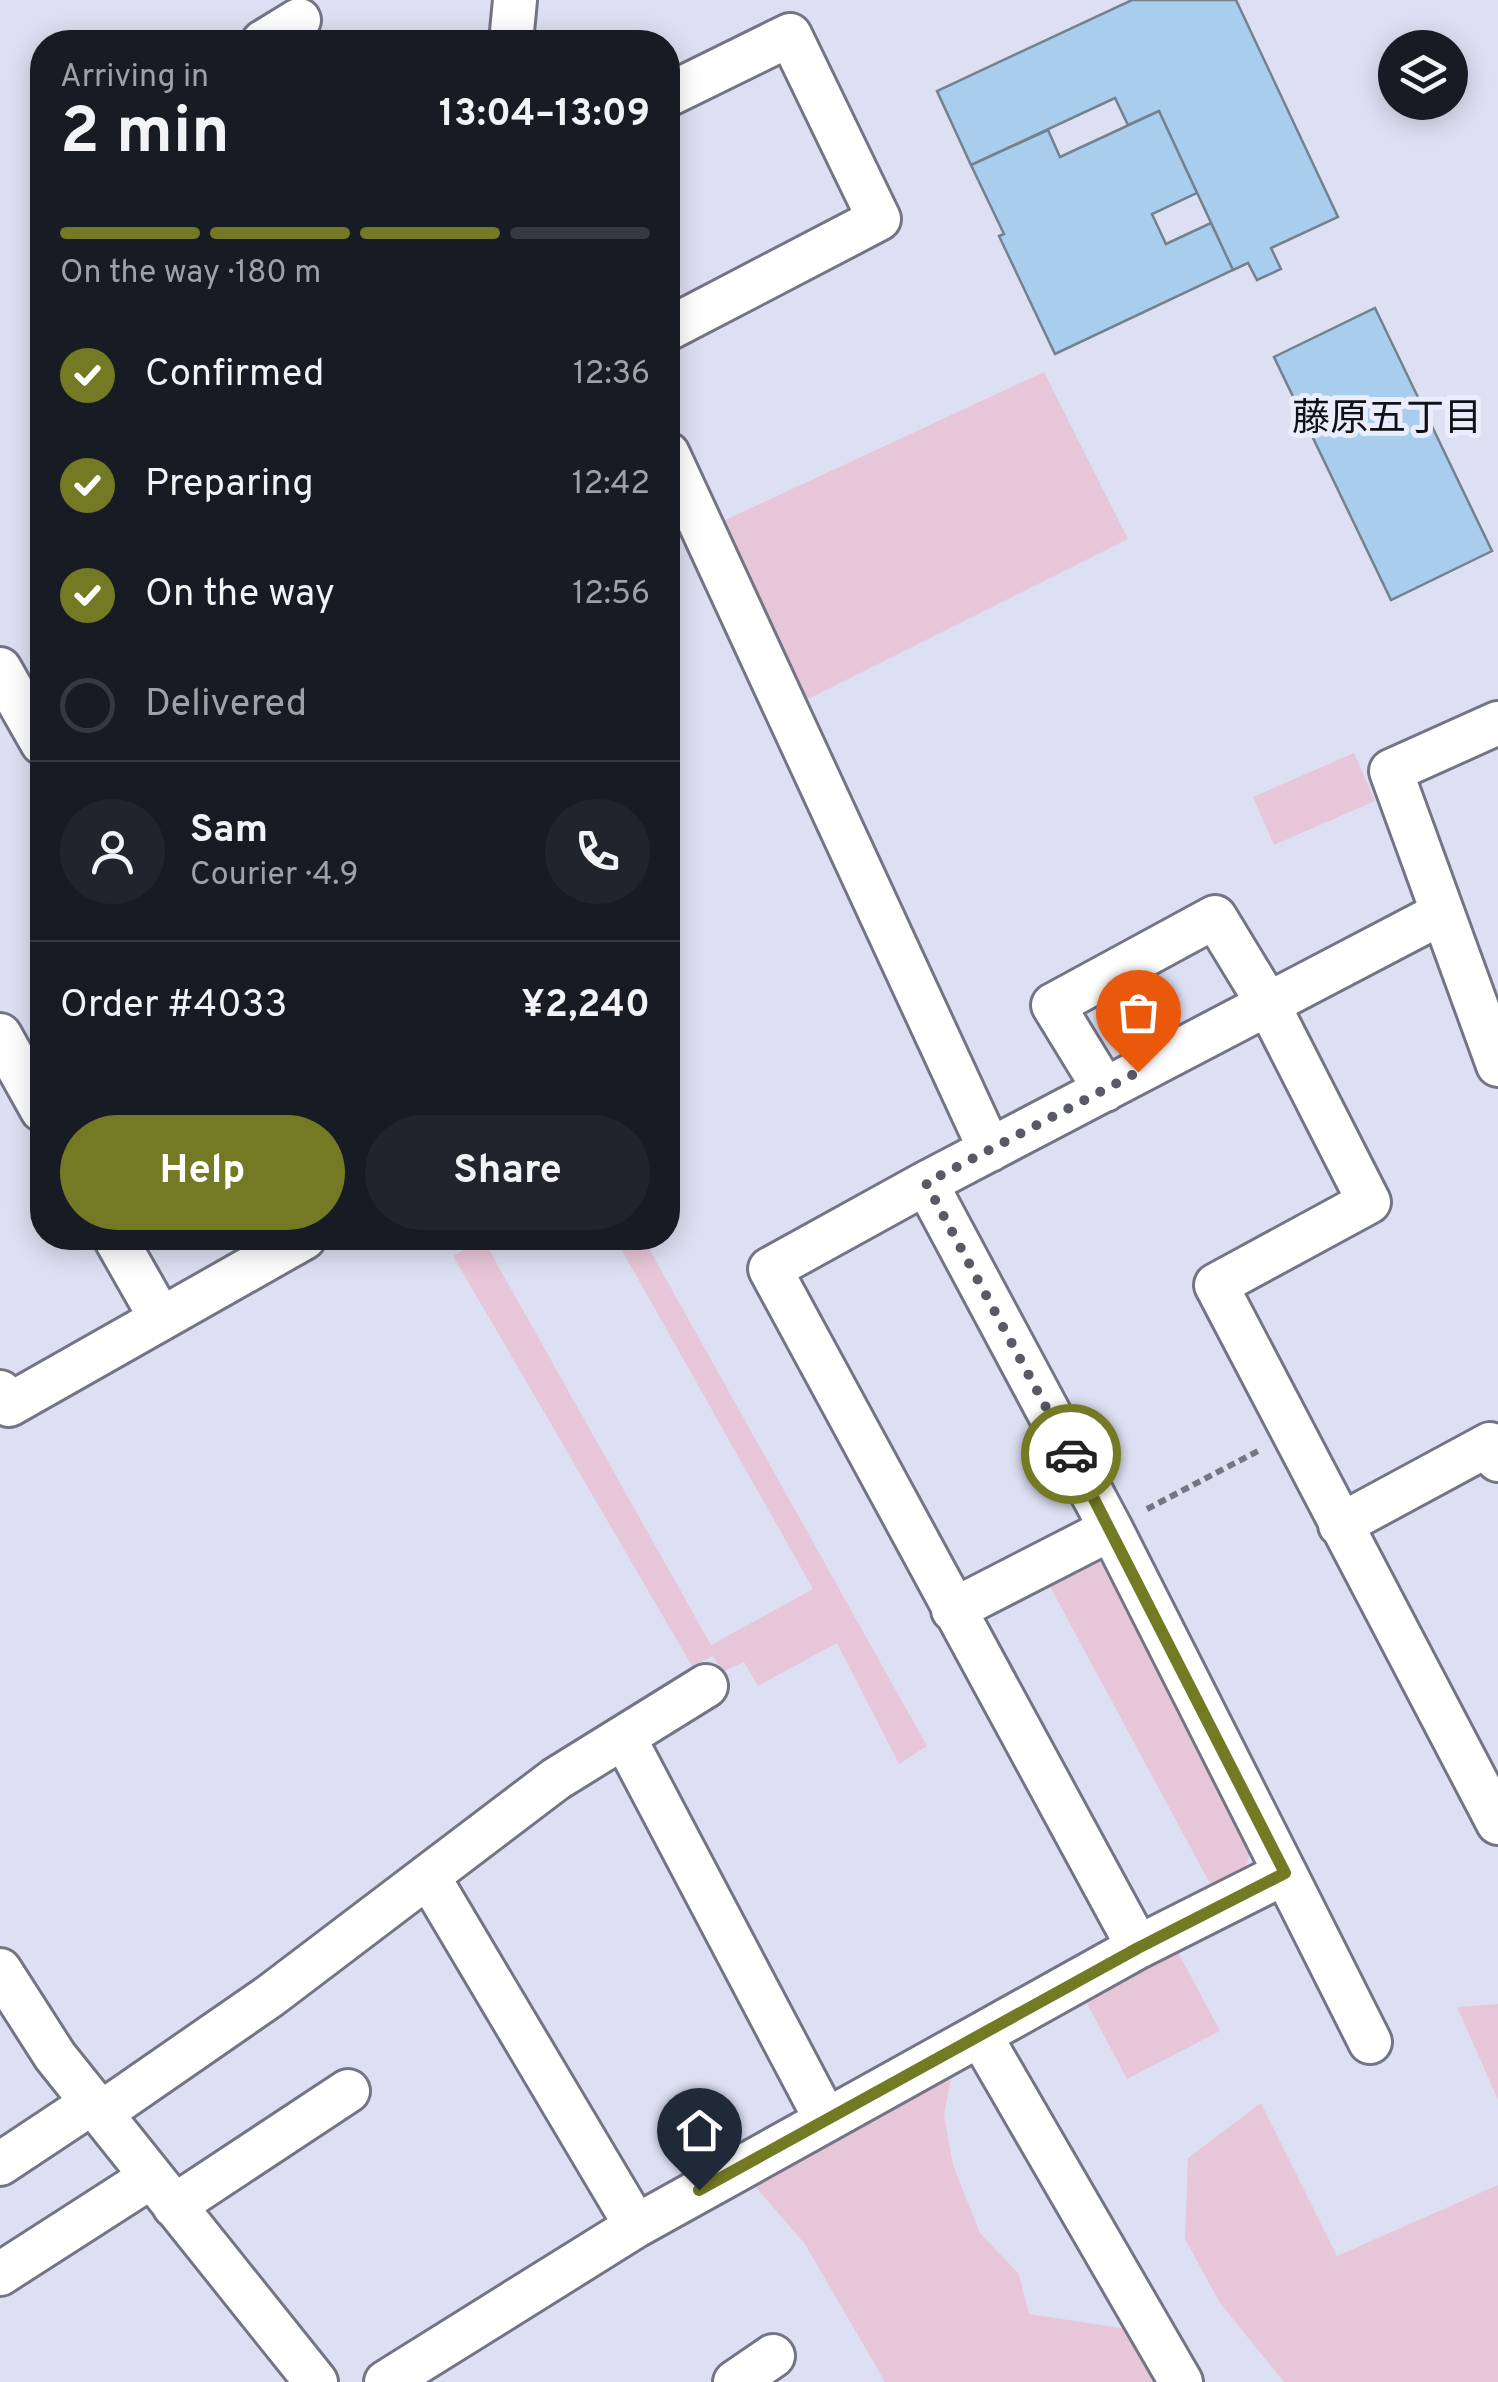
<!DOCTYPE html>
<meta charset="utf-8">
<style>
body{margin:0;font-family:Overpass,"Noto Sans JP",sans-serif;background:#20242c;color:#f1f3f6;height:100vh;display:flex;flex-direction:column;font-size:38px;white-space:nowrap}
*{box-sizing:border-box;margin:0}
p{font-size:32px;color:#9ea1a6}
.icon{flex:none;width:55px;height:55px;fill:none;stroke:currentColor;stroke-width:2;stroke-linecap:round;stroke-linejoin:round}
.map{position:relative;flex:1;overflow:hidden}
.drawer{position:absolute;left:30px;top:30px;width:650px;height:1220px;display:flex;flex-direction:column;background:#171b24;border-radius:40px;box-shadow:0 5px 25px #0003}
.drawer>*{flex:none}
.tools{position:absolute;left:1378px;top:30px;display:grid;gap:20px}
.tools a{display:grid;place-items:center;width:90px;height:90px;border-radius:50%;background:#171b24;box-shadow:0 5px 25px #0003;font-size:50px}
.pin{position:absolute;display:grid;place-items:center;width:85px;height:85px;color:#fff;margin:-102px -42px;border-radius:50% 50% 50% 0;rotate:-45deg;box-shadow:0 0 10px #0007}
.pin .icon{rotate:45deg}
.courier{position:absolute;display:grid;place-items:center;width:100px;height:100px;margin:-50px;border:8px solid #747a23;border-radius:50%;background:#fff;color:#222;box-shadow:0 2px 12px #0007}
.summary em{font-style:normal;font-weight:700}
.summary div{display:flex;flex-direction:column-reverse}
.summary{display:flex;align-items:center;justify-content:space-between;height:170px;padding:0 30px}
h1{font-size:65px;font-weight:700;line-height:75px}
.bar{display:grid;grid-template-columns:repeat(4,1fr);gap:15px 10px;align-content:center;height:120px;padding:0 30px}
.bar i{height:12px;border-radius:8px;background:#363941}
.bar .selected{background:#747a23}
.bar p{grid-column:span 4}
.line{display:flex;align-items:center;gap:25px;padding:0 30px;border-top:2px solid #363941}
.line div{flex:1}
.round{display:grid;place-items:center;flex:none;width:105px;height:105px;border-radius:52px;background:#20242c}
ol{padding:0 30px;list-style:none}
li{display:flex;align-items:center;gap:30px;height:110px}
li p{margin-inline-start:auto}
li .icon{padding:10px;border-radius:50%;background:#747a23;color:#fff;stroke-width:4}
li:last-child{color:#9ea1a6}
li i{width:55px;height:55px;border:5px solid #363941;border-radius:50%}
.action{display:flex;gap:20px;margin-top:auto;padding:20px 30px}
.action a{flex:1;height:115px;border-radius:60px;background:#747a23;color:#fff;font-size:40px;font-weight:700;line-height:115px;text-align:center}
.action a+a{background:#20242c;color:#f1f3f6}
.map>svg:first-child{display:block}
.green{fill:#e8c6d9}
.building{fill:#a9cded;stroke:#74818e;stroke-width:2.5}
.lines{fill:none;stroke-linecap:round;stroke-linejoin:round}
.minor-casing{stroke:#737585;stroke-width:48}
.path{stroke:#747682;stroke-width:6;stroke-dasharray:8 5;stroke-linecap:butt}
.minor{stroke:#fff;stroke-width:42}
.done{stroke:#585a64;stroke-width:10;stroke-dasharray:0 18}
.route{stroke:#747a23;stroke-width:12}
.labels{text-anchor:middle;stroke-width:10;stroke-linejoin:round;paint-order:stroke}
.neighbourhood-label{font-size:38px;fill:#111218;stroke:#ebedfc}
</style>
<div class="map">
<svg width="1498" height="2382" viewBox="0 0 1498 2382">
<rect width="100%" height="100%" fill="#dde0f2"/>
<path class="green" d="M1044 372 1128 539 800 703 721 522Z
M1354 753 1375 801 1274 845 1253 797Z
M615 1238H643L927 1746 899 1764 837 1643 758 1686 744 1662 722 1672 713 1656 692 1666 453 1256 483 1239 711 1645 813 1589Z
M1096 1560 1112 1570 1250 1852 1245 1872 1213 1889 1048 1583Z
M1177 1950 1220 2031 1127 2079 1084 1998Z
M1498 2004V2100L1457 2007Z
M951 2078 944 2115 953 2165 980 2233 1019 2274 1029 2314 1127 2329 1157 2382H885L805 2244 753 2184Z
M1261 2103 1337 2256 1498 2185V2382H1284L1220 2303 1185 2239 1188 2158Z"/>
<path class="building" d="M1132 0H1236L1338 217 1271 248 1281 269 1257 280 1248 263 1233 270 1159 111 1128 125 1115 98 971 165 937 91Z
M1159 111 1197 193 1152 214 1166 244 1211 223 1233 270 1055 354 999 236 1004 234 971 165 1048 130 1060 157Z
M1375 308 1492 551 1391 600 1274 357Z"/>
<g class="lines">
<defs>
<path id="minor" d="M263 42 299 20
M511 42 515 0
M668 95 790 35 879 219 668 329
M668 454 990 1150
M0 669 42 743
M1498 723 1391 771 1498 1065
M0 1035 42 1110
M1105 1090 1053 1005 1215 917 1268 1004 1369 1202 1216 1285 1498 1823
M926 1183 1111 1529 1285 1873 1138 1947
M115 1238 161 1319
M0 1392 9 1405 304 1238
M1340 1525 1490 1444 1498 1460
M953 1610 1111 1529
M624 1737 826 2120
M1285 1873 1370 2042
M428 1876 636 2226
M0 1970 55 2056 316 2382
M101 2113 270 1996 556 1779 706 1686
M0 2164 92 2103
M174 2206 348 2091
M0 2274 151 2177
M386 2382 636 2226 980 2035
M735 2382 773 2356
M1181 2382 980 2035 1138 1947 770 1269 926 1183 1442 913"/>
</defs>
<use href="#minor" class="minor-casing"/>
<path class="path" d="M1147 1509 1260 1450"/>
<use href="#minor" class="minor"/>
</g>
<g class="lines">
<path class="done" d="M1071 1454 926 1183 1138 1072"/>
<path class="route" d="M699 2190 1138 1948 1285 1873 1071 1454"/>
</g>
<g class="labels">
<g class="neighbourhood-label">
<text x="1387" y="430">藤原五丁目</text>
</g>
</g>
</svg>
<div class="tools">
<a><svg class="icon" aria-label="layers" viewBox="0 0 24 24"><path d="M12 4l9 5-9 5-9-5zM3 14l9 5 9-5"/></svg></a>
</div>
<div class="pin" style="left:1138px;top:1072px;background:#ea580c"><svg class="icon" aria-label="bag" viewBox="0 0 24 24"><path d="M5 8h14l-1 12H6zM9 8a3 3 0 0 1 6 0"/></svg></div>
<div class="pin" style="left:699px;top:2190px;background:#1f2937"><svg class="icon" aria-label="home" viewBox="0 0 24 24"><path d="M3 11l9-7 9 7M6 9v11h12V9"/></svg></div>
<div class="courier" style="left:1071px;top:1454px"><svg class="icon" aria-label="car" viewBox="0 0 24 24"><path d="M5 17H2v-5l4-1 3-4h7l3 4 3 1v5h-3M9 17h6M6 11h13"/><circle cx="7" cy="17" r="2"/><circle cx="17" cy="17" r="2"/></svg></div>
<section class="drawer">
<div class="summary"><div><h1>2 min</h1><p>Arriving in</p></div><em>13:04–13:09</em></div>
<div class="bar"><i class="selected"></i><i class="selected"></i><i class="selected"></i><i></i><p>On the way · 180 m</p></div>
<ol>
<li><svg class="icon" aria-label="check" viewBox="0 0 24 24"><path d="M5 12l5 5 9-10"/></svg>Confirmed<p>12:36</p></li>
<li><svg class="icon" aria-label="check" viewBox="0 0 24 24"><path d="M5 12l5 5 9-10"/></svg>Preparing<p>12:42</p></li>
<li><svg class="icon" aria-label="check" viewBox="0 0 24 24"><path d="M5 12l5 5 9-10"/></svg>On the way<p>12:56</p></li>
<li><i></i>Delivered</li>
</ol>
<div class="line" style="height:180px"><a class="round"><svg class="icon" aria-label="person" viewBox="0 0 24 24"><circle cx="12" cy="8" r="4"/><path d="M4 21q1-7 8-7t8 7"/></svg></a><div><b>Sam</b><p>Courier · 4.9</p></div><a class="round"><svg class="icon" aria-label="phone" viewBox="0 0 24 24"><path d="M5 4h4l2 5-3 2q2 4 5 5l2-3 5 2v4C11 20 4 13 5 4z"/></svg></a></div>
<div class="line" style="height:130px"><div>Order #4033</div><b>¥2,240</b></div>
<div class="action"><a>Help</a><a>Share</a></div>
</section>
</div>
